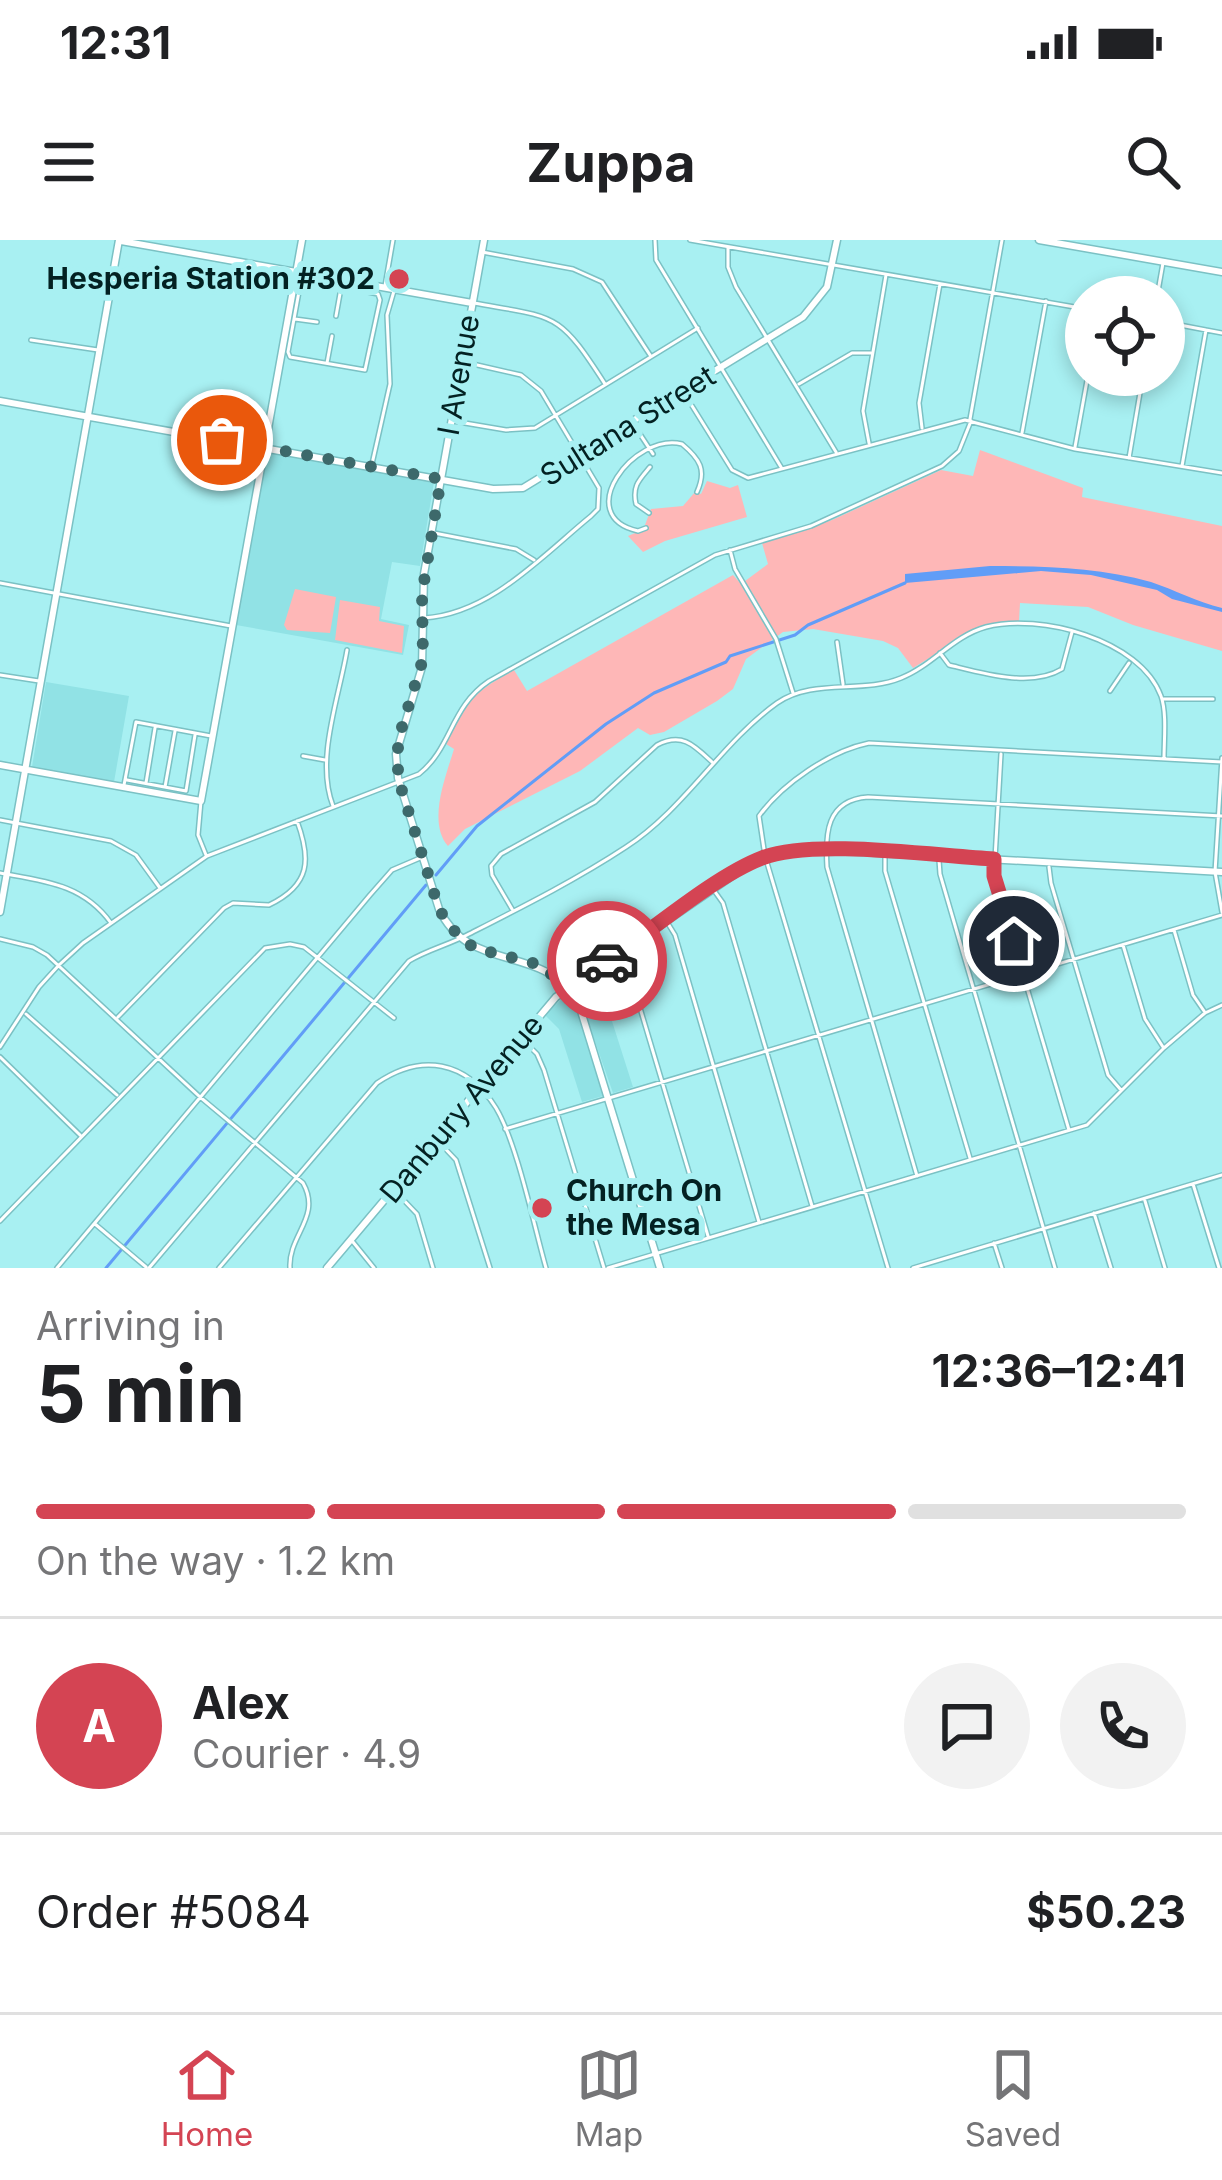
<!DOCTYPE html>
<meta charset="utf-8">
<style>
body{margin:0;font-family:Inter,sans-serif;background:#f2f2f2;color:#202124;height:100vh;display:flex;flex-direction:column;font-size:45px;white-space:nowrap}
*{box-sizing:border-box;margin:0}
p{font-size:39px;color:#757577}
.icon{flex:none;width:66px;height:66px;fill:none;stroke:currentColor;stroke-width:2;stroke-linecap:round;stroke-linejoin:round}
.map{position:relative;height:1028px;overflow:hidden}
.drawer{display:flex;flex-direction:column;background:#fff;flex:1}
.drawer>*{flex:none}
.tools{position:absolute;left:1065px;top:36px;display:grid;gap:24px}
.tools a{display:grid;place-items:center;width:120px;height:120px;border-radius:50%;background:#fff;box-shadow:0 6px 18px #0003;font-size:60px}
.pin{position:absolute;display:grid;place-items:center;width:102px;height:102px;color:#fff;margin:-51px;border:6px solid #fff;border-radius:50%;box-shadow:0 3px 12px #0007}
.courier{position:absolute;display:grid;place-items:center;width:120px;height:120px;margin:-60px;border:9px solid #d44453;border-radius:50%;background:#fff;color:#222;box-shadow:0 3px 15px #0007}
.overview em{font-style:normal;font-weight:700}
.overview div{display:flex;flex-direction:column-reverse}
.overview{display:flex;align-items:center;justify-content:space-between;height:204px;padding:0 36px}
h1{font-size:78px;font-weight:700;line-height:90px}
.bar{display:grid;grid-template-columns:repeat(4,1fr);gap:18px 12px;align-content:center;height:144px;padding:0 36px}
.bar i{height:15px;border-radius:9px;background:#e0e0e0}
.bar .selected{background:#d44453}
.bar p{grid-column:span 4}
.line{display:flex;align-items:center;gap:30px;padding:0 36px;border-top:3px solid #e0e0e0}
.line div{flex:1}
.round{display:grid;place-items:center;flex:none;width:126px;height:126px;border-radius:63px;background:#f2f2f2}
.status{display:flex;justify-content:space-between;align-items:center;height:84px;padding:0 60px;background:#fff;direction:ltr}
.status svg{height:33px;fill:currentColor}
header{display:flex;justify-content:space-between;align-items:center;height:156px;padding:0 36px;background:#fff;font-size:54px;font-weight:700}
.menu{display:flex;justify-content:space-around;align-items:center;height:168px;border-top:3px solid #e0e0e0;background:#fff;font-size:33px;color:#757577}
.menu a{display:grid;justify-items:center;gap:6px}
.menu .selected{color:#d44453}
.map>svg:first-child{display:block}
.built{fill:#91e2e5}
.green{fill:#feb7b7}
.water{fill:#619df7}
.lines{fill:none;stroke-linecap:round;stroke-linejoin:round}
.stream{stroke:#619df7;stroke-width:3}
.street-casing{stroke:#7bc1c4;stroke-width:6}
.secondary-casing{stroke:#7bc1c4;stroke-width:9}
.street{stroke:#fff;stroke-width:3}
.secondary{stroke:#fff;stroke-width:6}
.done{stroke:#3d696b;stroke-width:12;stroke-dasharray:0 21.6}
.route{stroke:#d44453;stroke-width:15}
.poi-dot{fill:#d44453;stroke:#a8f0f2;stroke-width:4.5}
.labels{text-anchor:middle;stroke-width:12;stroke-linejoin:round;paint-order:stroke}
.poi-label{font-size:30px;font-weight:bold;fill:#032122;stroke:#a8f0f2;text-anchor:end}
.street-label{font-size:30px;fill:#032122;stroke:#a8f0f2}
</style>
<div class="status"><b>12:31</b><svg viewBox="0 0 49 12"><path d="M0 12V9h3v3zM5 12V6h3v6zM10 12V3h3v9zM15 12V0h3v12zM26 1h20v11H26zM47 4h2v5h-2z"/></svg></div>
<header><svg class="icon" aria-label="menu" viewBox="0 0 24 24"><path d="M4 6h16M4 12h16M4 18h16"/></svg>Zuppa<svg class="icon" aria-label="search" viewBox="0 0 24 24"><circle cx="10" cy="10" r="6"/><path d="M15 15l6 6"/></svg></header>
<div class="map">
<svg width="1222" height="1028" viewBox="0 0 1222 1028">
<rect width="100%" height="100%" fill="#a8f0f2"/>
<path class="built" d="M267 211 434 242 420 326 392 322 381 379 409 385 403 415 236 385Z
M46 442 129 456 114 542 32 527Z
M596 731 633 847 613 853 576 747Z
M567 754 577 764 603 856 582 862 559 789 545 775Z"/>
<path class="green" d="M980 210 1083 248 1082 257 1222 286V411L1133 385 1088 367 1020 363 1019 381 975 390 913 428 898 408 883 401 813 389 783 392 746 419 733 449 717 461 664 492 650 495 638 488 580 531 465 589 448 606C427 582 446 536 454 509L446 504C465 462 473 452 514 430L527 451 733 335 741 344 768 324 762 303 832 280 941 230 973 236Z
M707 241 730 248 738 245 747 277 665 301 643 312 628 296 647 288 645 285 651 269 683 266 695 252 701 254Z
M295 349 336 357 330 393 287 390 284 385Z
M340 360 380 367 379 381 404 386 402 413 335 400Z"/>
<path class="water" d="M990 326C1044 326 1099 327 1151 342 1175 350 1197 362 1222 368V372L1172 359 1157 350 1091 335 1041 331 905 343V334Z"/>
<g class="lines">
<path class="stream" d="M436 635 477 586 606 484 654 453 726 422 730 416 795 395 808 385 905 343
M106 1028 426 645"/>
<defs>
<path id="street" d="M655 0 656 20 781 227
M690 0 1086 69
M728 7V27L736 47 836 212
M482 12 573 29 602 42 650 115
M309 40 378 54 380 60 365 130 290 117 288 112 300 46Z
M385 46 393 0
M1157 57 1163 23
M474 63C557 78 558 71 605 144
M336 76 341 48
M295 79 317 82
M1164 82 1222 93
M31 100 98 110
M327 123 332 96
M799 144 852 113H871
M684 153 732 230 748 238 965 180 1075 209 1222 233
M970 179 1002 0
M453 181 506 190 535 188 698 88
M634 185 653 214
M922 188 919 163 940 44
M1022 193 1046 61
M869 203 863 171 886 35
M1075 207 1088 135
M1129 218 1143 135
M372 224 390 144 387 75 394 51
M1182 226 1206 90
M649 273 636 264C632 246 639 240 650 227
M646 288 638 291C571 276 634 192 682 204 700 219 707 230 697 252
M434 293 516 309 534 320
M730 310 735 329 776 399 793 453
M0 343 231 386
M424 378C490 374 542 316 591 276L598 269 599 248 541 151 521 135 464 122
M837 402 843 444
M940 413 949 425C982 433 1031 448 1062 429L1072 392
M0 435 39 441
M1110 451 1129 423
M1163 459H1213
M1001 514 994 636 1069 890
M303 516 325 520
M127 540 186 551 195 495
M146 543 155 488
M124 545 136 482 211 496
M165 547 175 491
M201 561 198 595 206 615
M333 566C315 520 339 458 347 410
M0 580 111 601 136 615 160 648
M885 616V631L970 918
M939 620 940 634 1055 1028
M1049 627 1051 643 1108 835 1121 850
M0 633C44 641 83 644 111 683
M713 649 723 663 812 966
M512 669 492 635 491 626 501 614 595 562 657 505C682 492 694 505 712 522
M1222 672 1215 632 1222 518
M667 682 675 695 759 982
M1174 690 1193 755 1204 771
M0 699 33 707 47 715 200 857 303 943C322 977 288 995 290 1028
M1123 705 1145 779 1163 807
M619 714 629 731 708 996
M26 774 117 855
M118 777 224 668 233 663 269 665C311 645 311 619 297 581
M523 800 537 814 544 830 604 1028
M0 807 39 747 59 725 83 703 207 616 419 534C452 508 450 467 489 441L715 315 811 286 942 226 959 211 971 181
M0 817 80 895
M505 889 1222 675
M436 899 456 920 490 1028
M917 936 827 627C825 594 826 560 868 557L1222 576
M1193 944 1219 1028
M395 951 417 974 433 1028
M1145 961 1165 1028
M1094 973 1111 1028
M0 981 265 708 290 704 304 707 394 778
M95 984 146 1027
M353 1002 374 1028
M994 1003 1002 1028
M57 1028 370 655 392 630 420 618
M149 1028 409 721C427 710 448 705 467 695 520 668 576 640 626 607 684 570 721 503 777 463 813 438 862 454 901 438 932 426 953 396 986 387 1039 373 1140 399 1161 456 1167 473 1164 500 1164 519
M219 1028 377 843C421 813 466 820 496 868 517 903 534 986 546 1028
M608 1028 1087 885 1164 808 1205 773 1222 765
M888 1028 765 616 759 576C782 544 830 511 869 503L1222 522
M913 1028 1222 935"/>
<path id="secondary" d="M484 0 424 334 422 427 396 514 398 538 439 669C469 733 538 704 577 758L660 1028
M1039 0 1222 32
M121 1 472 63
M0 161 493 249 523 248 803 77 827 47 837 0
M0 525 201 561 302 0
M0 672 119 0
M327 1028 556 757 751 623 778 613 809 609 1222 632"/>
</defs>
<use href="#street" class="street-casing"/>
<use href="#secondary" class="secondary-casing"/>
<use href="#street" class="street"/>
<use href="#secondary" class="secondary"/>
</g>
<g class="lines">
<path class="done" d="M222 200 441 239 422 354 423 419 398 500V538L439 669 451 688 474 708 537 724 569 747 607 721"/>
<path class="route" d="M607 721C651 691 715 636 762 618 812 598 936 616 994 619V636L1014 701"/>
</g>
<g class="poi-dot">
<circle cx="399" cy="39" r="12"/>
<circle cx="542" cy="968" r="12"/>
</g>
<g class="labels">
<g class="poi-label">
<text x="375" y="49">Hesperia Station #302</text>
<text x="566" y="961" text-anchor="start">Church On<tspan x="566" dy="34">the Mesa</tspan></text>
</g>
<g class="street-label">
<text transform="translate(459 135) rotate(-80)" y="10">I Avenue</text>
<text transform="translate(628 186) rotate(-32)" y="10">Sultana Street</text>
<text transform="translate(462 869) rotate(-50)" y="10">Danbury Avenue</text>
</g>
</g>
</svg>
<div class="tools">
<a><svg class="icon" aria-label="locate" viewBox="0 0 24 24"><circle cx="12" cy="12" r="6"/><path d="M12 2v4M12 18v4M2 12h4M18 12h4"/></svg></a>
</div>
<div class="pin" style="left:222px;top:200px;background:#ea580c"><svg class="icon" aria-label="bag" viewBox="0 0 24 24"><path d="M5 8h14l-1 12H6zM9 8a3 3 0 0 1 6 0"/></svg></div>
<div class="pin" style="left:1014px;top:701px;background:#1f2937"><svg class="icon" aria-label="home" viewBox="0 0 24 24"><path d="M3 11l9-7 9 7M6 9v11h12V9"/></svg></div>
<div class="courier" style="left:607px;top:721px"><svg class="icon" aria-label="car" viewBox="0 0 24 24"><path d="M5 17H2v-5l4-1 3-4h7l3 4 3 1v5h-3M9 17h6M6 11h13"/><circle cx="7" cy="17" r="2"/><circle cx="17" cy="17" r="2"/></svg></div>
</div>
<section class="drawer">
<div class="overview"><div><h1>5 min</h1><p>Arriving in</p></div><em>12:36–12:41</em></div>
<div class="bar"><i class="selected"></i><i class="selected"></i><i class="selected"></i><i></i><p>On the way · 1.2 km</p></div>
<div class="line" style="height:216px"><b class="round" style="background:#d44453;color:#fff">A</b><div><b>Alex</b><p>Courier · 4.9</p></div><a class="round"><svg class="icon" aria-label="chat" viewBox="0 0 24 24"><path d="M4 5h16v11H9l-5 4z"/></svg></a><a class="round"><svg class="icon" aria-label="phone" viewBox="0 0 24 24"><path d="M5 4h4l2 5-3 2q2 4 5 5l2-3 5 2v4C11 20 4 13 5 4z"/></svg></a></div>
<div class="line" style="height:156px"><div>Order #5084</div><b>$50.23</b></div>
</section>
<nav class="menu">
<a class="selected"><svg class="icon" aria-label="home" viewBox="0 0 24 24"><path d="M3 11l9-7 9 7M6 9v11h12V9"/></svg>Home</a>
<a><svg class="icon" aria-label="map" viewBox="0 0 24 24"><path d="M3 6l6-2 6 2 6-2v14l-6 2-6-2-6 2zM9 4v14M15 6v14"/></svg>Map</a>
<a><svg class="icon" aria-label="saved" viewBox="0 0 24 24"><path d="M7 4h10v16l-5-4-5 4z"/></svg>Saved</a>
</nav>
